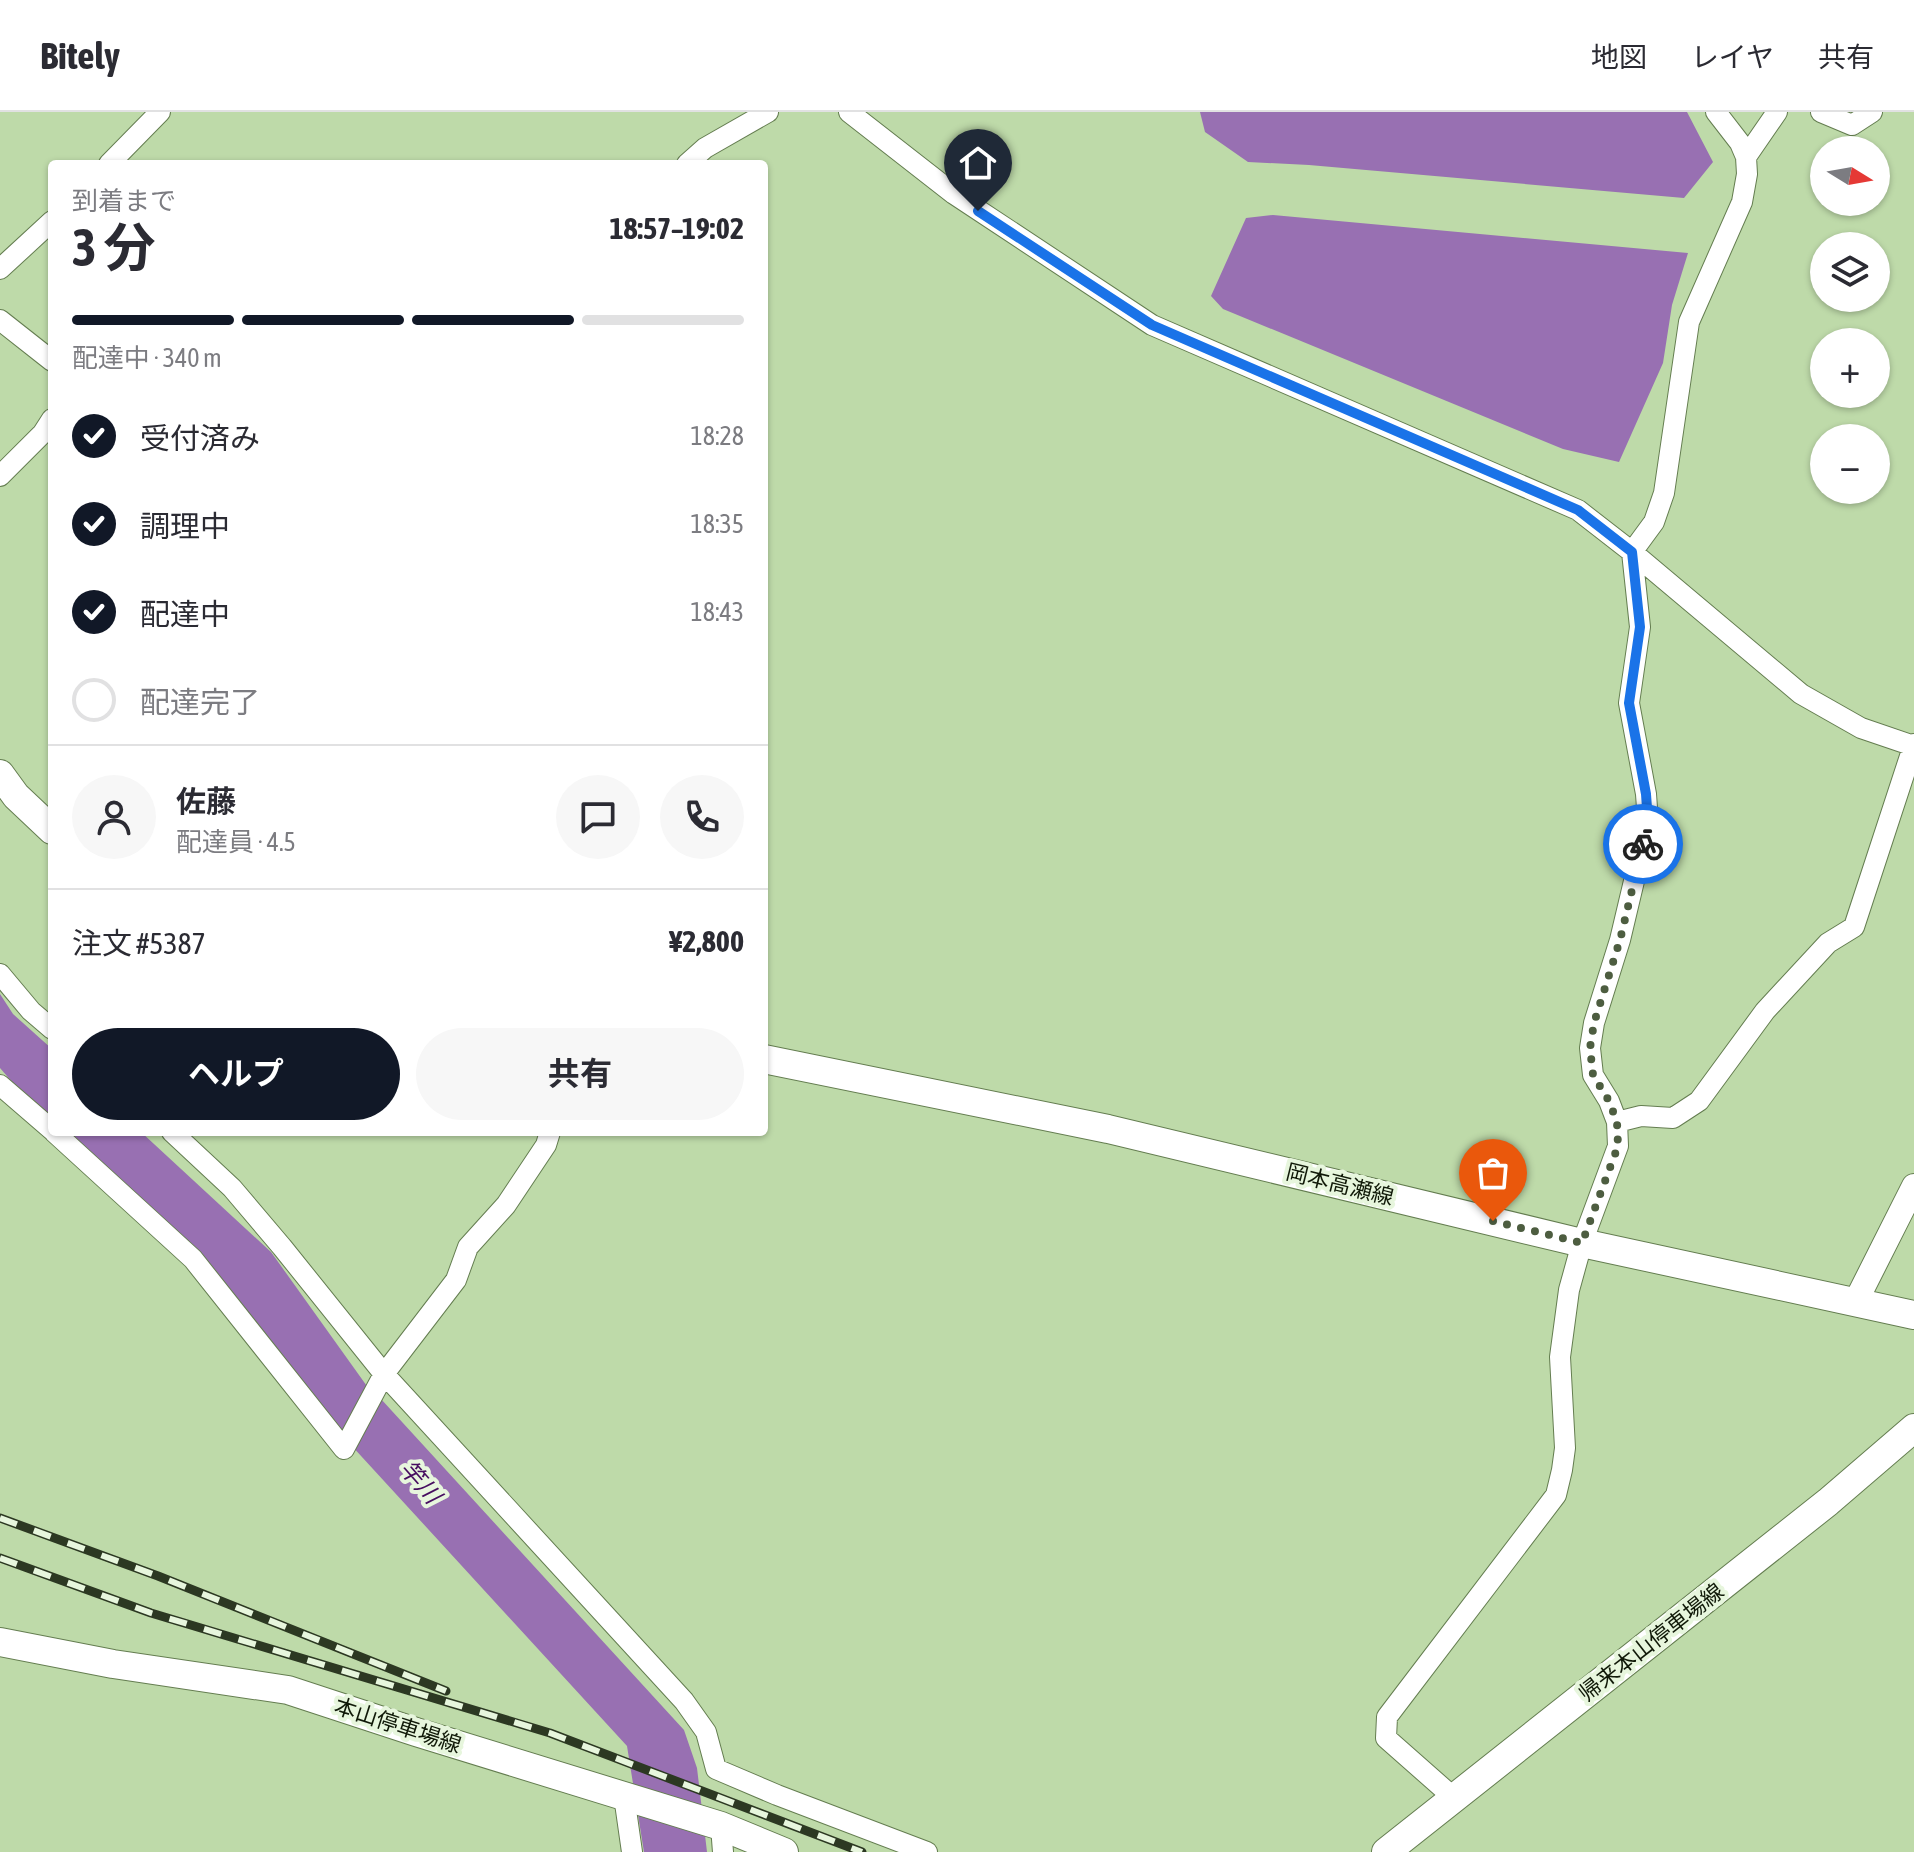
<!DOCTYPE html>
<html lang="ja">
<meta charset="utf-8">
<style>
body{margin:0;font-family:"Asap Condensed","Noto Sans JP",sans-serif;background:#f7f7f7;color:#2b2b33;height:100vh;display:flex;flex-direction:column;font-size:30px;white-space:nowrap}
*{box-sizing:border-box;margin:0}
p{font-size:26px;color:#7c7c81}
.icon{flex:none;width:44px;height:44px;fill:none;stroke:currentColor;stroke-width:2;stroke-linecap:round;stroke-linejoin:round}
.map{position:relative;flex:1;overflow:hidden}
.panel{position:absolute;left:48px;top:48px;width:720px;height:976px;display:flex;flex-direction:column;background:#fff;border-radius:8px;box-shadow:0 2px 6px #0004}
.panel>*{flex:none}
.needle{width:52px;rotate:101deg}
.controls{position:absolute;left:1810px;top:24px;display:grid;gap:16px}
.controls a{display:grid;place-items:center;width:80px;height:80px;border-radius:50%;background:#fff;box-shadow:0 2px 6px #0004;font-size:40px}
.pin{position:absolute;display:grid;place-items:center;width:68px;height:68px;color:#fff;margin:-82px -34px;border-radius:50% 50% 50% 0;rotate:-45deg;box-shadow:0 0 8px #0007}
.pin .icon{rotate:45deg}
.courier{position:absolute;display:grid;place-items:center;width:80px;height:80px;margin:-40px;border:6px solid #1a73e8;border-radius:50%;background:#fff;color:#222;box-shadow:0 2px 10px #0007}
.head em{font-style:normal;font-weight:700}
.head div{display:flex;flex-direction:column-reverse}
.head{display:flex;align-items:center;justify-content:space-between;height:136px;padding:0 24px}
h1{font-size:52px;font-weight:700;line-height:60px}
.bar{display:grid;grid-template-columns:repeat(4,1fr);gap:12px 8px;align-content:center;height:96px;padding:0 24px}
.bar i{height:10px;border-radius:6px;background:#e1e1e2}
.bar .active{background:#111827}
.bar p{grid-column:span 4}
.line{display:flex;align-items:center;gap:20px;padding:0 24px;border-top:2px solid #e1e1e2}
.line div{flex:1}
.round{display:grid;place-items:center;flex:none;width:84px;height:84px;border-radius:42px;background:#f7f7f7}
ol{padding:0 24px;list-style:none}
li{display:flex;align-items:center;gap:24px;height:88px}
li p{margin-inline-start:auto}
li .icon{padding:8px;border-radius:50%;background:#111827;color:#fff;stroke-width:4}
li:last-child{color:#7c7c81}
li i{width:44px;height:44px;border:4px solid #e1e1e2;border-radius:50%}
.cta{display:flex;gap:16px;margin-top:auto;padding:16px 24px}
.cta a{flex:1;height:92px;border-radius:48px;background:#111827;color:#fff;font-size:32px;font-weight:700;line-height:92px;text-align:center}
.cta a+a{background:#f7f7f7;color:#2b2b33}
header{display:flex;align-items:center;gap:48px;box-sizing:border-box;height:112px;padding:0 40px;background:#fff;border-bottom:2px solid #e1e1e2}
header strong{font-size:38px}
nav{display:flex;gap:44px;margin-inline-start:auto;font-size:28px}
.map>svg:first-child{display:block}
.water{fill:#9870b2}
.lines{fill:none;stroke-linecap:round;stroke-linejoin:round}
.minor-casing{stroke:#647d50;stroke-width:22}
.tertiary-casing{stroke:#647d50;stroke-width:26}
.secondary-casing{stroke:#647d50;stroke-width:30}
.minor{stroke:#fff;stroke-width:20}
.tertiary{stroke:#fff;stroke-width:24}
.secondary{stroke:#fff;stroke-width:28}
.rail-casing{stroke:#2c3822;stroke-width:9}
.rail{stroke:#e7f6dd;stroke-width:6;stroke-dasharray:18;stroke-linecap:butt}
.done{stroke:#4d5d40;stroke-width:8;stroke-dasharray:0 14.4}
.route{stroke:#1a73e8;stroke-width:10}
.labels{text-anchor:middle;stroke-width:8;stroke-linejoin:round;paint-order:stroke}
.street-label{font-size:22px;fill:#101908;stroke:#e7f6dd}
.water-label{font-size:24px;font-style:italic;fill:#460d60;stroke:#e7f6dd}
</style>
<header>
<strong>Bitely</strong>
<nav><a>地図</a><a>レイヤ</a><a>共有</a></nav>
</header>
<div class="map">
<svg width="1914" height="1740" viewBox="0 0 1914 1740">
<rect width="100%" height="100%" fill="#bedaa9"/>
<path class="water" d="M1200 0H1687L1713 50 1684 86 1309 53 1248 50 1205 20Z
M1273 103 1688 141 1672 193 1663 251 1619 350 1563 337 1223 197 1211 184 1246 106Z
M0 882 13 902 52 937V1010L26 986 0 956Z
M64 1020H141L271 1140 369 1277 381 1287 684 1618 697 1656 707 1740H644L627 1634Z"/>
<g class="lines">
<defs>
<path id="minor" d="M849 0 954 82 1152 213 1578 398 1632 440 1801 582 1861 616 1914 634
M1821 0 1852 13 1872 0
M1746 45 1777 0
M109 52 160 0
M687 52 705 36 768 0
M0 157 52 109
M0 208 52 249
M0 364 43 321 52 307
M0 862 31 899 52 917
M0 973 52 1018
M1617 1010 1641 1004 1673 1006 1699 989 1765 899 1828 831 1854 815 1914 632
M54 1020 193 1147 344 1337 384 1262 456 1168 468 1135 506 1093 546 1033 550 1020
M172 1020 232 1076 282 1135 384 1262 684 1589 706 1620 716 1657 777 1683 927 1740
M624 1684 632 1740
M1454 1686 1386 1626 1387 1605 1556 1383 1562 1358 1565 1336 1560 1245 1569 1178 1582 1131 1618 1034 1617 1010 1609 989 1593 963 1590 936 1594 911 1620 828 1648 710 1646 682 1629 591 1640 515 1632 440 1654 410 1664 381 1689 210 1742 90 1747 62 1746 45 1740 31 1716 0
M721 1714 723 1740"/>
<path id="tertiary" d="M1856 1189 1914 1074"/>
<path id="secondary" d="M0 662 16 684 52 718
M764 947 1108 1017 1582 1131 1914 1203
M0 1530 113 1552 288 1578 416 1620 721 1714 784 1740
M1386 1740 1828 1390 1914 1316"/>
</defs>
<use href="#minor" class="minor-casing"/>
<use href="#tertiary" class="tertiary-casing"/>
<use href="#secondary" class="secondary-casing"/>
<use href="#minor" class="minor"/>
<use href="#tertiary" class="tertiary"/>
<use href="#secondary" class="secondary"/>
<defs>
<path id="rail" d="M0 1406 158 1464 446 1579
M0 1446 151 1501 550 1621 862 1740"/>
</defs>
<use href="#rail" class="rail-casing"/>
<use href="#rail" class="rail"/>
</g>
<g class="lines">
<path class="done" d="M1493 1109 1582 1131 1618 1034 1617 1010 1609 989 1593 963 1590 936 1594 911 1620 828 1643 732"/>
<path class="route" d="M978 99 1152 213 1578 398 1632 440 1640 515 1629 591 1646 682 1648 710 1643 732"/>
</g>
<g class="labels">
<g class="street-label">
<text transform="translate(1340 1072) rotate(14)" y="8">岡本高瀬線</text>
<text transform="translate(1651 1530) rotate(-38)" y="8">帰来本山停車場線</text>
<text transform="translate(398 1613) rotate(18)" y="8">本山停車場線</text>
</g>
<g class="water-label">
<text transform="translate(420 1370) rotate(49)" y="8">竿川</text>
</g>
</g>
</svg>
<div class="controls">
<a><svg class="needle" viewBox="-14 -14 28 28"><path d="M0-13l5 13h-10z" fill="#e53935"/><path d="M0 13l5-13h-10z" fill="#7c7c81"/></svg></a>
<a><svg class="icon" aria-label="layers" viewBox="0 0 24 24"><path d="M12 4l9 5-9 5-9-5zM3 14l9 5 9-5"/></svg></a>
<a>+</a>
<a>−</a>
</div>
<div class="pin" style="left:1493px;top:1109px;background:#ea580c"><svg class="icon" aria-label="bag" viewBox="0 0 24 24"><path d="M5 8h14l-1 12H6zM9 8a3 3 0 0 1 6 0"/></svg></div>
<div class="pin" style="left:978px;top:99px;background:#1f2937"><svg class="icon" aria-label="home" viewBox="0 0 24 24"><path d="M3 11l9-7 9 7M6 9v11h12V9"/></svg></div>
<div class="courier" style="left:1643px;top:732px"><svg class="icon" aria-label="bike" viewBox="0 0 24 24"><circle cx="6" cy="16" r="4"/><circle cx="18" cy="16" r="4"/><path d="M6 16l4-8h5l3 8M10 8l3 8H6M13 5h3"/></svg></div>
<section class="panel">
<div class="head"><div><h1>3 分</h1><p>到着まで</p></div><em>18:57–19:02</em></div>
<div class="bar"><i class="active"></i><i class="active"></i><i class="active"></i><i></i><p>配達中 · 340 m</p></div>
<ol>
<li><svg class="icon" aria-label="check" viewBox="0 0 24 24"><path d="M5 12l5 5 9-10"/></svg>受付済み<p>18:28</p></li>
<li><svg class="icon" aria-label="check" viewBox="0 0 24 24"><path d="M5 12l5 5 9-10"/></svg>調理中<p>18:35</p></li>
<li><svg class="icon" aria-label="check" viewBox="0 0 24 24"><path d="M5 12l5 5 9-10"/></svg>配達中<p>18:43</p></li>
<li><i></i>配達完了</li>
</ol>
<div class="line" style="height:144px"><a class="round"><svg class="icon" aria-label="person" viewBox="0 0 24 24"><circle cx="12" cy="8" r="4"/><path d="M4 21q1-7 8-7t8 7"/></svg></a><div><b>佐藤</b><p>配達員 · 4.5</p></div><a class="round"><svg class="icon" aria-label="chat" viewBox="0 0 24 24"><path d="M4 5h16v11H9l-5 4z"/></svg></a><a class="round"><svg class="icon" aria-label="phone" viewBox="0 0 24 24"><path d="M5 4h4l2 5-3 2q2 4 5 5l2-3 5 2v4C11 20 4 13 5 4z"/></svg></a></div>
<div class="line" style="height:104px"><div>注文 #5387</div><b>¥2,800</b></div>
<div class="cta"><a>ヘルプ</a><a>共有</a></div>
</section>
</div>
